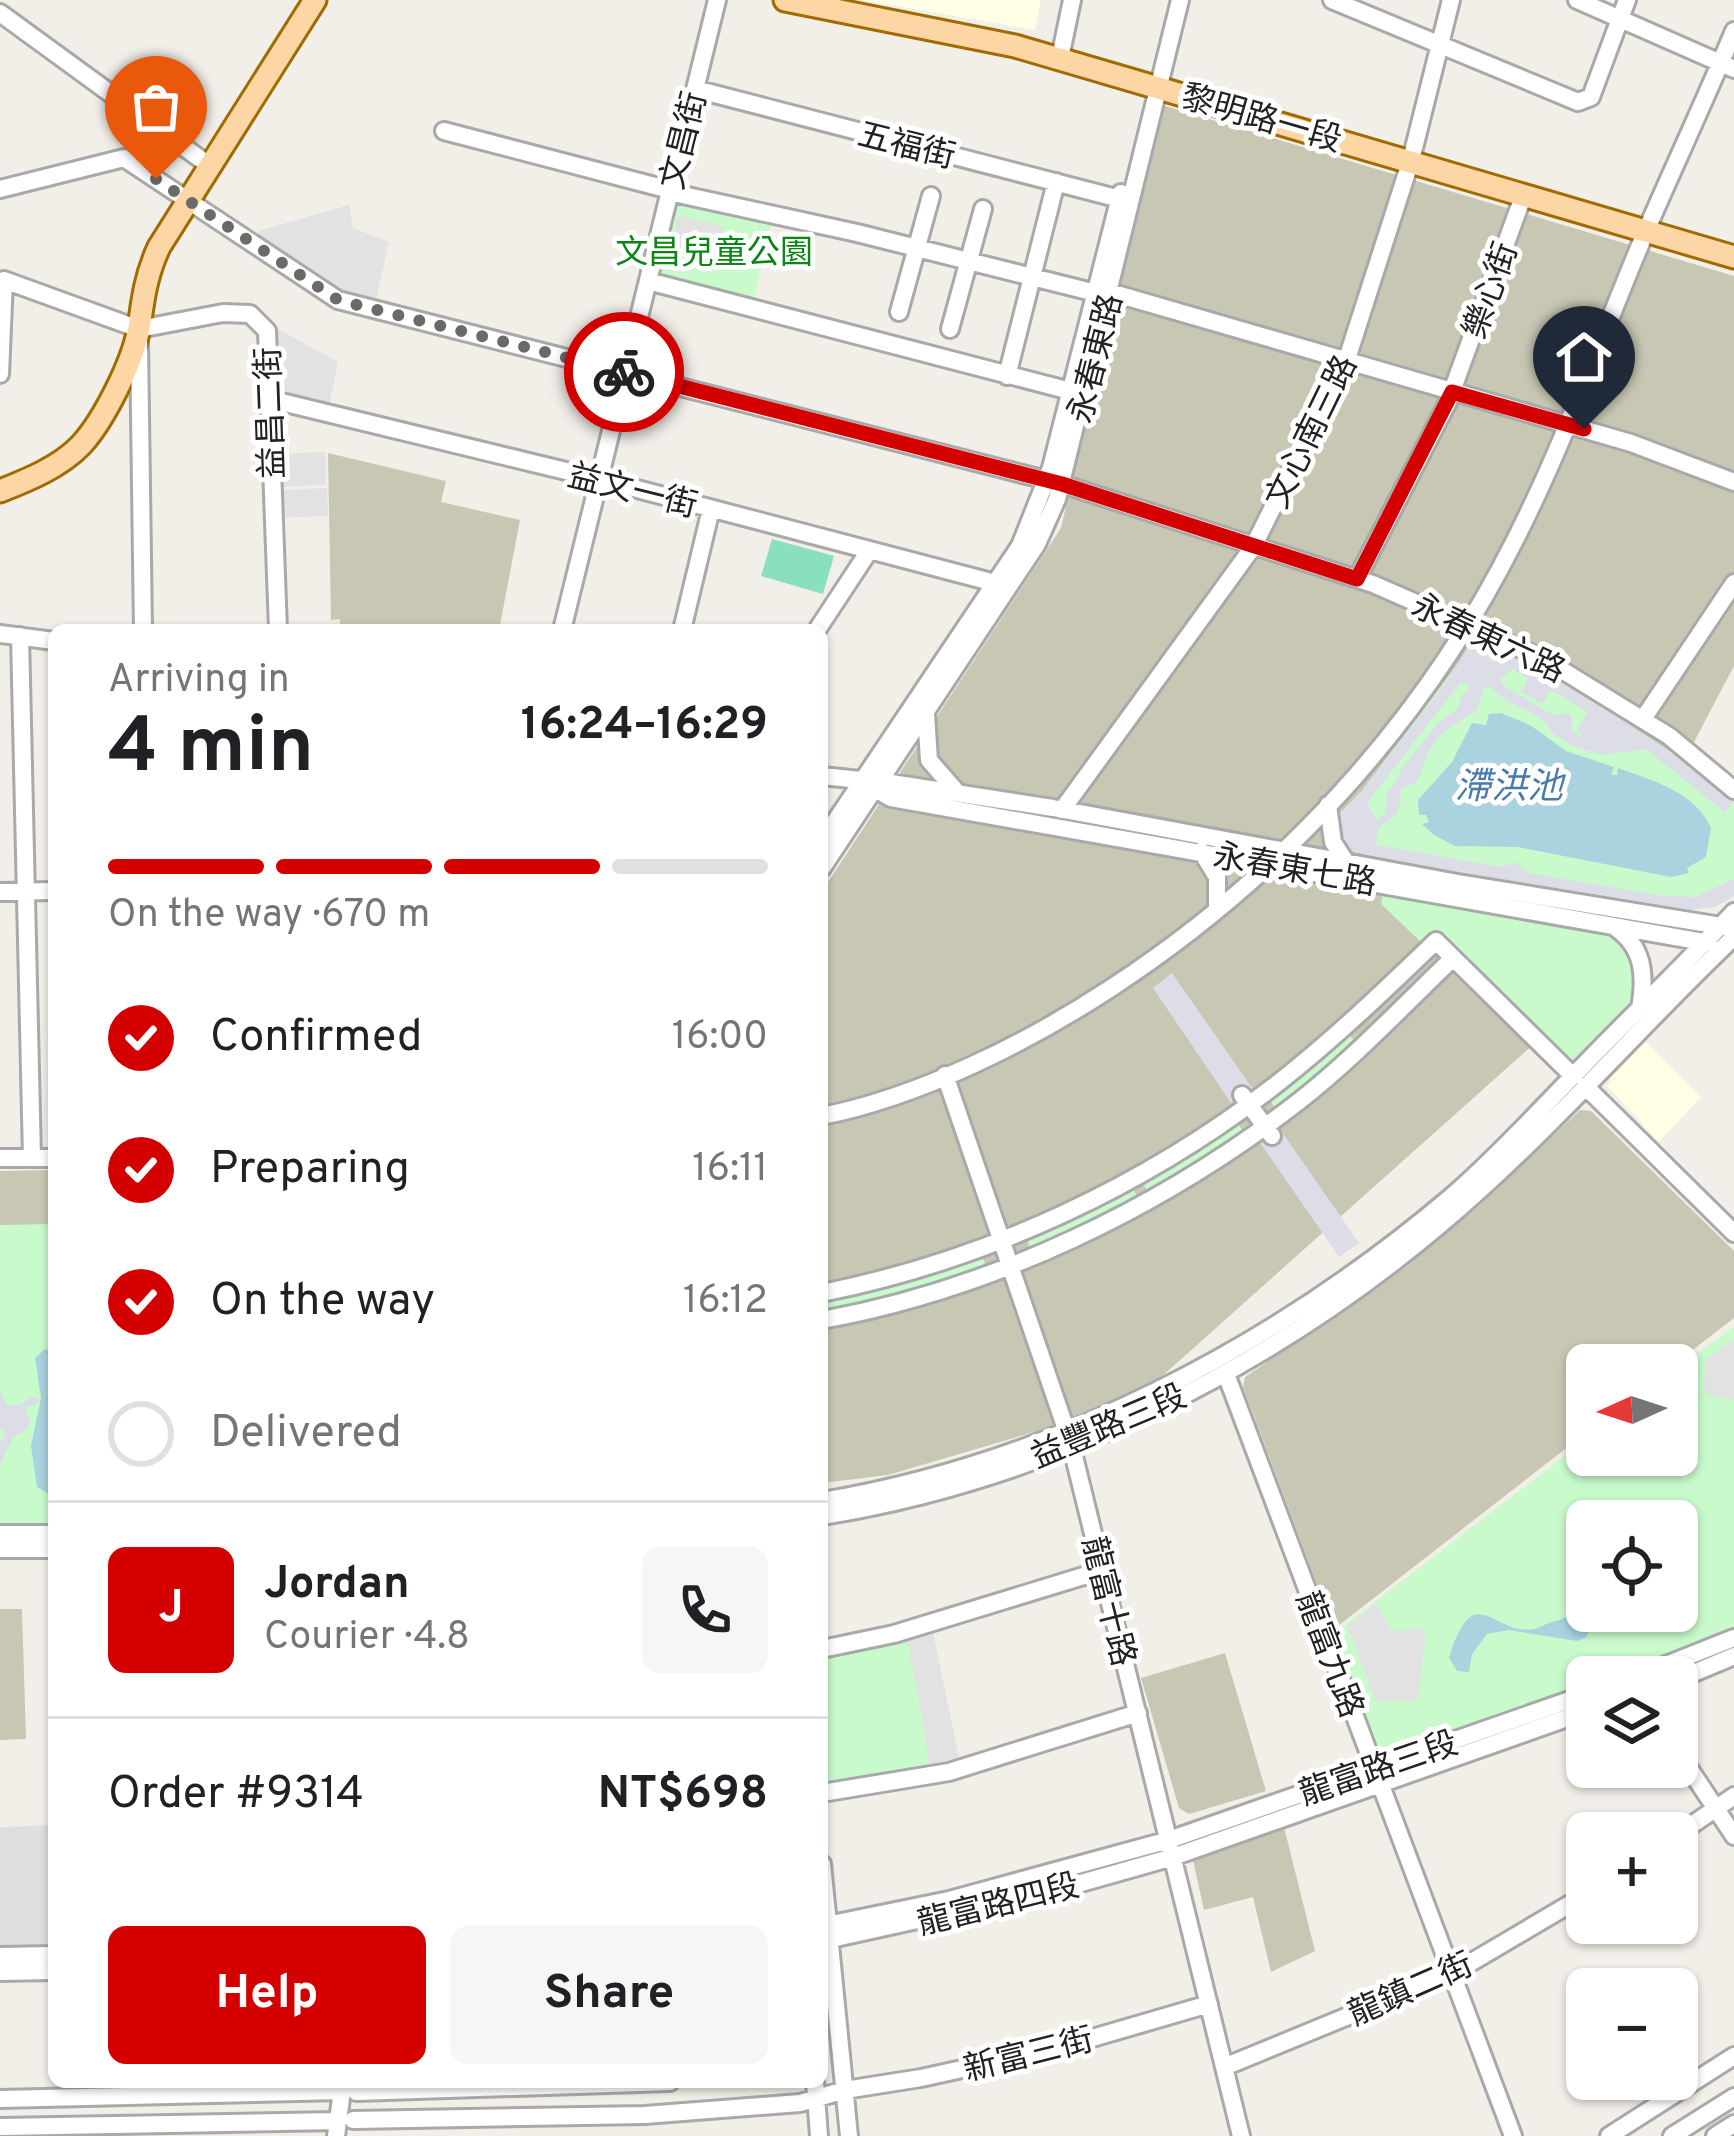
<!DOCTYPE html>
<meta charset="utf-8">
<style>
body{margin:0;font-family:Overpass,"Noto Sans TC",sans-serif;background:#f6f6f6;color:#202124;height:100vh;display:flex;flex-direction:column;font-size:45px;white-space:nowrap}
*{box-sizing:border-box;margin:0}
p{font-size:39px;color:#757577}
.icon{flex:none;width:66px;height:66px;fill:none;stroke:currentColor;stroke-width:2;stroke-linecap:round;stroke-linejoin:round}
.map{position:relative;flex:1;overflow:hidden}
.sheet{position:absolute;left:48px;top:624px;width:780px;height:1464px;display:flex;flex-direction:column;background:#fff;border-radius:18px;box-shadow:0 3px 9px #0004}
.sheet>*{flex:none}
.needle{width:78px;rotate:267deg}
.tools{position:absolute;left:1566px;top:1344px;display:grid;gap:24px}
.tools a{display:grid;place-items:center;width:132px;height:132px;border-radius:18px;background:#fff;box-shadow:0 3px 9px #0004;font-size:60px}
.pin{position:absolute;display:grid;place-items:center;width:102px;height:102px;color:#fff;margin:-123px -51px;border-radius:50% 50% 50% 0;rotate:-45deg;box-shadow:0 0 12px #0007}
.pin .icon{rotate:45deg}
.courier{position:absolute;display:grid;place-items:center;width:120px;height:120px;margin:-60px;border:9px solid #d40000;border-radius:50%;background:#fff;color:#222;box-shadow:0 3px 15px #0007}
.overview em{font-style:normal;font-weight:700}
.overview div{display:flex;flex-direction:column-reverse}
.overview{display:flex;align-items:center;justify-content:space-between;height:204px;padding:0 60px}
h1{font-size:78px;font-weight:700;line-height:90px}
.bar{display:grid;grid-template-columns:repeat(4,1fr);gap:18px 12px;align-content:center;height:144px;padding:0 60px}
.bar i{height:15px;border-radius:9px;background:#e0e0e0}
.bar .current{background:#d40000}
.bar p{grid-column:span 4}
.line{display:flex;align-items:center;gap:30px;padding:0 60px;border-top:3px solid #e0e0e0}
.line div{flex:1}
.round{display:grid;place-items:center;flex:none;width:126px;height:126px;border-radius:18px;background:#f6f6f6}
ol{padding:0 60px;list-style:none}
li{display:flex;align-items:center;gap:36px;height:132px}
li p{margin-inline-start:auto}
li .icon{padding:12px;border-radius:50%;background:#d40000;color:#fff;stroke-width:4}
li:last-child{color:#757577}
li i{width:66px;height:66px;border:6px solid #e0e0e0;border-radius:50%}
.button{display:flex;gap:24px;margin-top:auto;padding:24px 60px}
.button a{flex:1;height:138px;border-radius:18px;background:#d40000;color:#fff;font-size:48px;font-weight:700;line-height:138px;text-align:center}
.button a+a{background:#f6f6f6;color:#202124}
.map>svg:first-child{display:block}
.residential{fill:#e0dfdf}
.education{fill:#ffffe5}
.construction{fill:#c7c7b4}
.park{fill:#c8facc;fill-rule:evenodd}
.pitch{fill:#88e0be}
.parking{fill:#e2e2e2}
.plaza{fill:#dddde8;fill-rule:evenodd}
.water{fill:#aad3df}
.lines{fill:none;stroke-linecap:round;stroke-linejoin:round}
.minor-casing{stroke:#a9a9a9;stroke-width:22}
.major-casing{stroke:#a06b00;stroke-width:27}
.minor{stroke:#fff;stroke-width:16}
.major{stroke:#fcd6a4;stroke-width:21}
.done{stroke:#6b6a68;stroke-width:12;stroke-dasharray:0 21.6}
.route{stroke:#d40000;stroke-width:15}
.labels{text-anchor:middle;stroke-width:10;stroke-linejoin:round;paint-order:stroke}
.street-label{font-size:33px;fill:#222;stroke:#fff}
.park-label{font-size:33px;fill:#0c8416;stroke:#fff}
.water-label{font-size:36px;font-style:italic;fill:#4a7aab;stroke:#fff}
</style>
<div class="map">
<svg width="1734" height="2136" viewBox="0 0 1734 2136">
<rect width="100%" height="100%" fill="#f2efe9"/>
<path class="residential" d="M54 1825V1945L0 1946V1827Z"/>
<path class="education" d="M862 0H1041L1035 30Z
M1646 1042 1701 1097 1659 1142 1608 1087 1611 1077Z"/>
<path class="construction" d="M1159 104 1734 276V666L1536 1042 1132 1403 888 1475 822 1483V891L1061 528Z
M328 453 446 481 441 502 520 520 499 630H339L340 619 331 620Z
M1580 1110 1591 1111 1734 1251V1318L1673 1365H1587V1432L1334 1629 1243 1387 1245 1377 1407 1266 1479 1206Z
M54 1170V1530L0 1531V1171Z
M0 1609H22L26 1739 0 1740Z
M1225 1653 1266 1791 1189 1814 1179 1808 1141 1678Z
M1284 1827 1315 1951 1271 1972 1253 1897 1204 1910 1193 1860Z"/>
<path class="park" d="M675 199 772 222 753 303 656 280Z
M1476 640C1565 689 1658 733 1734 802V896L1715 907 1673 912 1348 849 1338 815 1361 792Z
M1383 893 1613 937C1673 976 1610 1026 1579 1058L1571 1060 1440 932 1422 943 1381 904Z
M1347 1033 1356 1042 1279 1109 1275 1108 1269 1098Z
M1237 1122 1244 1133 1148 1193 1142 1181Z
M1133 1187 1138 1200 1030 1249 1027 1238Z
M54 1224V1525L0 1526V1225Z
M982 1255 986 1267 903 1296 822 1315V1299Z
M1734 1326V1628C1689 1651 1638 1677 1587 1677V1686L1394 1753 1380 1750 1334 1633 1587 1439V1455H1677V1370ZM1587 1521H1677V1611H1587Z
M907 1638 930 1764 832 1785 823 1776 822 1656Z"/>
<path class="pitch" d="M772 539 834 556 823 594 761 576Z"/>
<path class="parking" d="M349 205 353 228 389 242 375 304 329 292 263 247 258 231Z
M679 216 723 226 714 260 670 249Z
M271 325 338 362 329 406 273 390Z
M325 452 326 485 277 487 276 454Z
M327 488 328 516 279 518 278 490Z
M1734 1340V1400L1704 1393 1706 1359Z
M1377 1603 1391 1631 1426 1628 1418 1700 1376 1701 1347 1626Z
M933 1632 959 1758 930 1764 907 1638Z"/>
<path class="plaza" d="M1481 639 1586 695 1704 775 1734 802 1725 812 1646 749 1603 755 1572 746 1554 734 1542 718 1507 701 1489 686 1484 688 1477 710 1444 732 1430 748 1417 782 1401 789 1400 806 1395 816 1378 828 1376 845 1502 867 1517 862 1528 873 1663 896 1695 897 1734 879V896L1715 907 1673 912 1371 856 1354 852 1343 844 1338 837V815L1361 792 1447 681 1467 649ZM1512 669 1528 678 1521 692 1542 704 1551 690 1588 712 1577 731 1585 739 1571 731 1573 721 1569 713 1553 715 1504 686 1500 680ZM1460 683 1470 685 1469 690 1462 694 1458 708 1438 723 1401 769 1399 778 1388 791 1385 814 1376 819 1367 803Z
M1172 973 1252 1088 1231 1103 1153 988Z
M1280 1129 1359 1243 1339 1257 1261 1144Z
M0 1390 7 1406 20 1405 31 1397 38 1398 39 1402 25 1408 30 1423 24 1432 14 1436 0 1464V1445L5 1433 0 1428Z"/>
<path class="water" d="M1501 713 1530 725 1566 751 1614 767 1611 775H1617L1618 768C1654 781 1695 792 1711 828L1706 857 1687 868 1689 873 1671 877 1518 847 1455 846 1434 835 1422 824 1429 822 1426 815H1419L1418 800 1452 762 1472 723 1486 725 1489 714Z
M54 1349V1497L37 1487 31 1446 41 1398 35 1358 44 1350Z
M1587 1594V1611H1594L1593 1626 1585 1638 1577 1641 1508 1630 1487 1634 1472 1654 1469 1672 1457 1671 1449 1658C1474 1575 1494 1637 1534 1629 1540 1628 1545 1624 1552 1622 1570 1618 1578 1611 1587 1594Z"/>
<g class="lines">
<defs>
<path id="minor" d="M1332 0 1578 102 1591 97 1627 0
M1577 0 1734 69
M0 13 210 166
M1060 58 1072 0
M695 89 1120 199
M444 131 670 190
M0 189 124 158 338 300 1062 484 1373 584 1544 659 1669 736 1734 790
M669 192 857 233 1096 293 1120 295 1631 443 1734 482
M648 281 1078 393
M899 312 931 196
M139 329 223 313 250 314 267 331 278 630
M950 329 983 209
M139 342 143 630
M0 374 4 280 139 329
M1007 376 1056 182
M269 399 599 479 995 583
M1357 579 1448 402 1524 194
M562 630 717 0
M682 630 711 509
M817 630 869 551
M0 634 54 641
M20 636 32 1158
M926 714 929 760 956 791
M1643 719 1734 583
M822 776 860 780 891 798 1709 943
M872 780 1053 808 1458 883 1727 927
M1328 805 1333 842 1346 862
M1062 810 1253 547 1347 359 1411 160 1451 0
M822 841 1020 546 1051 468 1121 193
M1201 851 1217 877V910
M822 868 1037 544 1057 499 1180 0
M0 892 54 891
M1613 926C1644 946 1646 975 1640 1008
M945 1075 1071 1444 1241 2136
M1585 1086 1734 1233
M1242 1095 1272 1136
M822 1116C919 1097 1029 1042 1111 988 1281 877 1424 722 1515 540 1566 440 1602 334 1646 231 1675 164 1706 98 1734 31
M0 1158H54
M822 1293C987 1260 1146 1186 1278 1083 1334 1039 1385 990 1436 941L1573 1076
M822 1320C993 1289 1161 1208 1298 1102 1353 1059 1402 1007 1452 959
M1226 1374 1513 2136
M822 1501C1054 1462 1274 1347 1452 1196 1496 1158 1535 1115 1575 1074 1627 1020 1682 967 1734 912
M822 1516C1048 1480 1267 1371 1441 1224 1546 1136 1635 1031 1734 937
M0 1534H54
M0 1549H54
M822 1649 894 1634 1103 1570
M1636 1677 1734 1638
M1677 1680 1734 1656
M1677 1750 1734 1836
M822 1793 949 1772 1138 1713
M1677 1835 1734 1796
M822 1864 849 2136
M822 1926 949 1900 1169 1840 1587 1694
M822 1941 1067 1887 1173 1857 1587 1711
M0 1956 54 1955
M0 1972 54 1971
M1224 2067 1453 1973 1587 1894
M815 2082 819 2136
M356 2092 670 2082
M0 2099 342 2091
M353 2120 645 2115 800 2103 845 2090 921 2078 1058 2048 1209 2004
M0 2127 338 2121
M336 2136 343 2083
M1609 2136 1734 2056
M1672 2136 1734 2097
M1715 2136 1734 2124"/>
<path id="major" d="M785 0 1015 46 1734 257
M0 491C28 480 60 467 81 445 104 420 133 362 139 328 143 298 146 275 159 247L315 0"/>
</defs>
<use href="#minor" class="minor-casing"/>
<use href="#major" class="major-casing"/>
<use href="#minor" class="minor"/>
<use href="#major" class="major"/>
</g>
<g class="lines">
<path class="done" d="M156 179 338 300 624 372"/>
<path class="route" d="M624 372 1062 484 1357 579 1452 392 1584 429"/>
</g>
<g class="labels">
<g class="street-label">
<text transform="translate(1262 117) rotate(16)" y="12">黎明路一段</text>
<text transform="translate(682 140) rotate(-76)" y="12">文昌街</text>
<text transform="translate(907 144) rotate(14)" y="12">五福街</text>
<text transform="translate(1489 290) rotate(-70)" y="12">樂心街</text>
<text transform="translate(1094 358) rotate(-76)" y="12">永春東路</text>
<text transform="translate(269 413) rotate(-92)" y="12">益昌二街</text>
<text transform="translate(1310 431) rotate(-64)" y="12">文心南三路</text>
<text transform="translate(633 489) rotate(14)" y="12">益文一街</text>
<text transform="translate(1489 637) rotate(25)" y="12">永春東六路</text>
<text transform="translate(1295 868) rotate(10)" y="12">永春東七路</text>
<text transform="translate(1108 1425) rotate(-23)" y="12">益豐路三段</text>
<text transform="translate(1110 1601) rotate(76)" y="12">龍富十路</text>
<text transform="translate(1331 1654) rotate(69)" y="12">龍富九路</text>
<text transform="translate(1378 1767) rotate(-19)" y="12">龍富路三段</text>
<text transform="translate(998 1903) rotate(-14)" y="12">龍富路四段</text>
<text transform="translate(1410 1988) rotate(-24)" y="12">龍鎮二街</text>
<text transform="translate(1028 2053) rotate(-14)" y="12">新富三街</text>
</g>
<g class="park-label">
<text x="714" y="263">文昌兒童公園</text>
</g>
<g class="water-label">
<text x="1509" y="798">滯洪池</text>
</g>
</g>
</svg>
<div class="tools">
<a><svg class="needle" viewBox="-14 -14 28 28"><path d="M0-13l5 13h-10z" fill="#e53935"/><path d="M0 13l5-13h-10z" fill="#757577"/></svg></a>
<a><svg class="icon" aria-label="locate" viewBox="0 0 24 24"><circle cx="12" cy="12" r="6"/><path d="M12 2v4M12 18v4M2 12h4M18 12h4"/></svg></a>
<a><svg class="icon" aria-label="layers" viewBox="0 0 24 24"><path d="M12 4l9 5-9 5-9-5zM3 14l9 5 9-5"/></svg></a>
<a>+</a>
<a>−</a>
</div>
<div class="pin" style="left:156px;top:179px;background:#ea580c"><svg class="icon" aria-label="bag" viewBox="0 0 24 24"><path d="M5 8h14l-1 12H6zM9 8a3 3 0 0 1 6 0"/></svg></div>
<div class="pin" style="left:1584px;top:429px;background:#1f2937"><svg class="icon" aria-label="home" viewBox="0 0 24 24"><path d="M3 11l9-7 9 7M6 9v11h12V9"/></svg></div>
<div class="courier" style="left:624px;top:372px"><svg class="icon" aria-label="bike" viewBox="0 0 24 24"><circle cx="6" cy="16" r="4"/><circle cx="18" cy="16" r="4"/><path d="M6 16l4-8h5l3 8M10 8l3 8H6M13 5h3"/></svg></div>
<section class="sheet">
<div class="overview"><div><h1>4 min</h1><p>Arriving in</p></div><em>16:24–16:29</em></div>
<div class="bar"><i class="current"></i><i class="current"></i><i class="current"></i><i></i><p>On the way · 670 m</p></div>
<ol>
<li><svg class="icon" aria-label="check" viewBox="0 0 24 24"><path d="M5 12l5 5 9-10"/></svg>Confirmed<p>16:00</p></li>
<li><svg class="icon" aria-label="check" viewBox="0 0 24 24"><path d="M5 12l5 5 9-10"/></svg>Preparing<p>16:11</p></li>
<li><svg class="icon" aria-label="check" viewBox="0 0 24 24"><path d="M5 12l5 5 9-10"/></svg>On the way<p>16:12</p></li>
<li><i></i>Delivered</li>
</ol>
<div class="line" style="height:216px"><b class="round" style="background:#d40000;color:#fff">J</b><div><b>Jordan</b><p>Courier · 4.8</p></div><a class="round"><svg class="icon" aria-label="phone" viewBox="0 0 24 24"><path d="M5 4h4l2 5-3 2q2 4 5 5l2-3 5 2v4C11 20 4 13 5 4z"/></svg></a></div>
<div class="line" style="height:156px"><div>Order #9314</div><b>NT$698</b></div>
<div class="button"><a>Help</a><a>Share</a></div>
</section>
</div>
